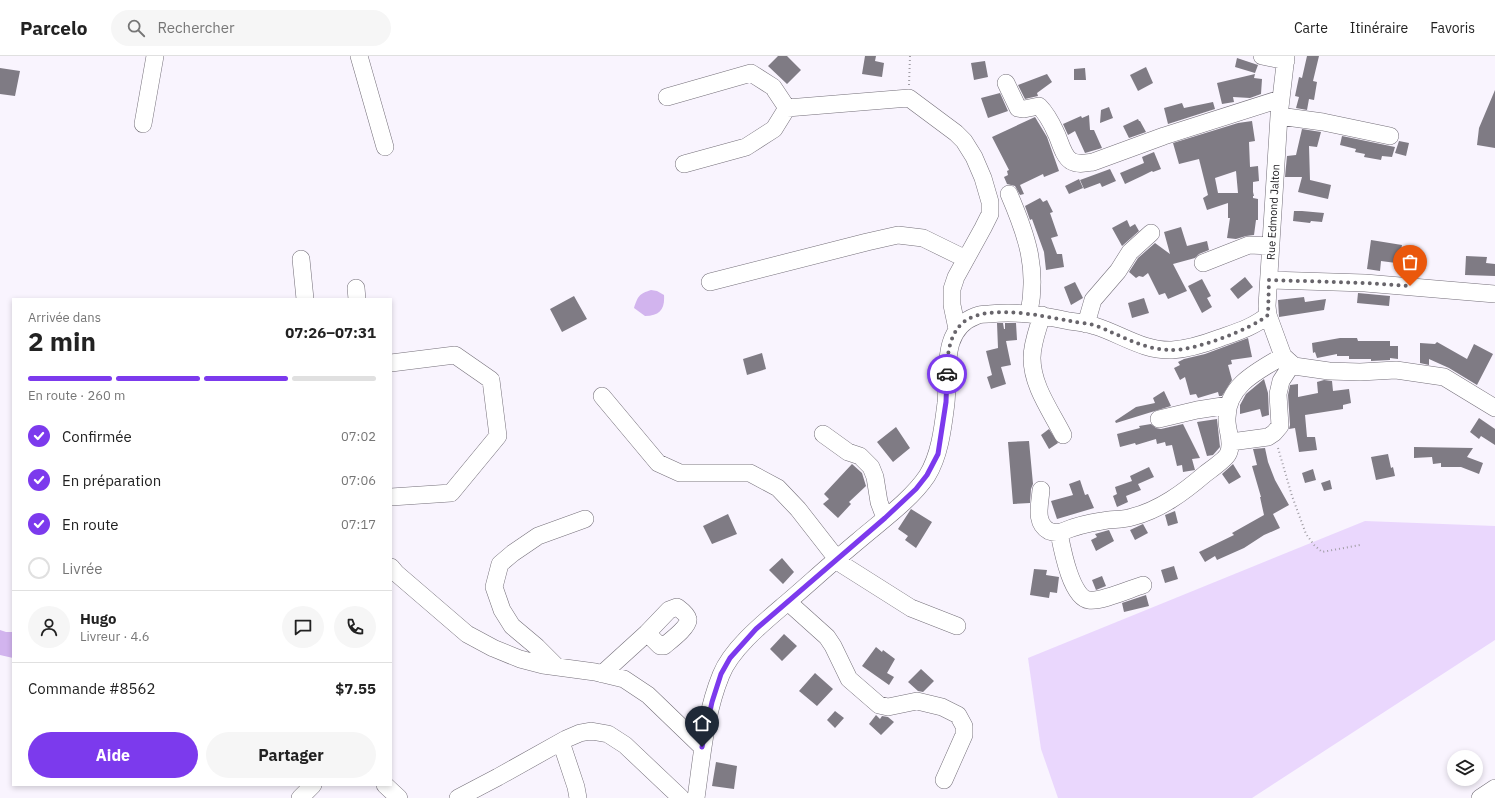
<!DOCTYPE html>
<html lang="fr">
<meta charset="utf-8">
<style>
body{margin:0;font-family:"IBM Plex Sans",sans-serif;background:#f6f6f6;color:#222;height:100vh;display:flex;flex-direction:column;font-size:15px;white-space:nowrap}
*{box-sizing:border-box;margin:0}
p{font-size:13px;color:#767676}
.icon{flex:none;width:22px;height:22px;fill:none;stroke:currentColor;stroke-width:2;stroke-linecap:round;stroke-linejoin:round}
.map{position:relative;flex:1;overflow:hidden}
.side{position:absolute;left:12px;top:242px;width:380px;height:488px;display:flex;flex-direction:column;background:#fff;border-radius:0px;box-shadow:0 2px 6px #0003}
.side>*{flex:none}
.tools{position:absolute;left:1447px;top:694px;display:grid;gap:8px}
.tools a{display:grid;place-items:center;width:36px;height:36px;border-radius:50%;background:#fff;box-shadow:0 2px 6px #0003;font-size:20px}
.pin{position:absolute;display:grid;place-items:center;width:34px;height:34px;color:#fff;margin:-41px -17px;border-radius:50% 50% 50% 0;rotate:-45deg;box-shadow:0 0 4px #0007}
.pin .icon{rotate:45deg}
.courier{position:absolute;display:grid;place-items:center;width:40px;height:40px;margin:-20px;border:3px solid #7c3aed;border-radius:50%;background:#fff;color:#222;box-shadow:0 1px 5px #0007}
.head em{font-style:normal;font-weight:700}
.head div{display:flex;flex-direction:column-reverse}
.head{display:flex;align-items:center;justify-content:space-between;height:68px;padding:0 16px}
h1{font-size:26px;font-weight:700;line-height:30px}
.bar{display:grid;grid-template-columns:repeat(4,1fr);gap:6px 4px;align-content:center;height:48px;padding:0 16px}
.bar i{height:5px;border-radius:3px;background:#e0e0e0}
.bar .selected{background:#7c3aed}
.bar p{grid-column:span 4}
.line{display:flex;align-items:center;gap:10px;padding:0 16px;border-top:1px solid #e0e0e0}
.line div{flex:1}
.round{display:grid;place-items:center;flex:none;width:42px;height:42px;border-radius:21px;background:#f6f6f6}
ol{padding:0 16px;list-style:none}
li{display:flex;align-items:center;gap:12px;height:44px}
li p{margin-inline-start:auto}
li .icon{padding:4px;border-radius:50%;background:#7c3aed;color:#fff;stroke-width:4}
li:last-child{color:#767676}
li i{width:22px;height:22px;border:2px solid #e0e0e0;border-radius:50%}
.button{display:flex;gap:8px;margin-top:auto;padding:8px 16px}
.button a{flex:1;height:46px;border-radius:24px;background:#7c3aed;color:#fff;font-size:16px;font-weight:700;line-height:46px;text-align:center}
.button a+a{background:#f6f6f6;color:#222}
header{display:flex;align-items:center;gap:24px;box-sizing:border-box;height:56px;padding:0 20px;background:#fff;border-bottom:1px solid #e0e0e0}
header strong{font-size:19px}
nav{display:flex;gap:22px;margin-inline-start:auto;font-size:14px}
.search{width:280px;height:36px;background:#f6f6f6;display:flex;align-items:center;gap:10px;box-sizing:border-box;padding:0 14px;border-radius:22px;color:#767676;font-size:15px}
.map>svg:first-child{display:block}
.green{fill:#ead7fd}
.water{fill:#d2b4ee}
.building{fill:#7f7b84;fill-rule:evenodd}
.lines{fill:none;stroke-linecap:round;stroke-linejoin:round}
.minor-casing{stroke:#746f79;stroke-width:18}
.path{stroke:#a09da4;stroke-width:2;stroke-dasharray:1 3;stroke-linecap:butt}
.minor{stroke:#fff;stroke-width:17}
.done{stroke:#68656b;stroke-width:4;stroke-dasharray:0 7.2}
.route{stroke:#7c3aed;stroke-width:5}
.labels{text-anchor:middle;stroke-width:3.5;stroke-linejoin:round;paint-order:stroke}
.street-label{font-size:11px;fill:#1a181c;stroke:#fff}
</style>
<header>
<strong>Parcelo</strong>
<div class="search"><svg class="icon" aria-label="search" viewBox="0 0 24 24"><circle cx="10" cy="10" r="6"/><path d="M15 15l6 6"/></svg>Rechercher</div>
<nav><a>Carte</a><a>Itinéraire</a><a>Favoris</a></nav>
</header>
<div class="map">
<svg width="1495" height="742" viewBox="0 0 1495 742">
<rect width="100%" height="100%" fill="#f9f4fe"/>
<path class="green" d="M1365 465 1495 470V584L1252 742H1058L1041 693 1028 602Z"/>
<path class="water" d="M651 234 657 235 664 239C665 253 660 260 645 260L634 252C638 240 639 238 651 234Z
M0 574 6 576H13V602L0 599Z"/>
<path class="building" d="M778 0H787L801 14 787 28 768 10Z
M865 0H876L875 5 884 7 882 21 862 18Z
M1307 0H1319L1313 25 1317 26 1314 44 1309 43 1307 54 1296 52 1299 41 1295 40 1299 21 1302 22Z
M1237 2 1258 9 1255 17 1235 11Z
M985 5 988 21 974 24 971 7Z
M1146 11 1153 27 1138 35 1130 19Z
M0 12 20 15 15 40 0 38Z
M1085 12 1086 24H1074V13Z
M1047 18 1052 26 1037 37 1038 40 1025 43 1018 29Z
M1255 18 1254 22 1262 23 1261 38 1250 42 1233 41 1234 46 1222 48 1217 27Z
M1495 34V92L1477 89 1479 72Z
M1000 37 1008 55 988 62 981 42Z
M1213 46 1215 53 1168 68 1164 52 1182 47 1184 52Z
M1109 51 1113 62 1100 67 1101 54Z
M1089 59 1090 74H1094L1102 92 1085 97 1075 75 1068 79 1063 68 1081 60 1082 62Z
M1035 61 1047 81 1059 115 1044 121 1043 118 1020 129 1024 138 1020 139 1015 130 1007 128 1004 121 1008 119 1007 115 1009 114 992 81Z
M1138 63 1139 65H1140L1146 76 1129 82 1123 70Z
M1252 65 1255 85 1249 86 1250 111 1258 110 1259 125 1253 126V136L1254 140H1253V142L1258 143V164H1256L1254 179 1246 180 1236 183 1227 182 1230 162H1228V147L1207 154 1203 142 1208 139 1199 103 1179 108 1173 87 1238 67ZM1236 115 1238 137H1218L1215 122Z
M1302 73 1321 76 1317 91 1309 90 1310 124 1331 129 1328 143 1298 136 1302 121H1285L1287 100 1296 99Z
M1342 80 1395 91 1392 101 1382 100 1381 104 1364 101 1365 98 1355 96 1356 93 1340 89Z
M1399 85 1409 87 1406 100 1395 97Z
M1154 96 1161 113 1153 116 1152 115 1142 120 1125 128 1120 117 1144 107 1142 101Z
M1110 113 1116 125 1102 131 1100 127 1084 133 1080 124Z
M1079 123 1083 132 1069 138 1065 130Z
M1040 142 1043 146 1047 144 1053 156 1050 157 1058 180 1051 182 1057 198H1062L1064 211 1046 214 1044 196 1032 163 1030 164 1025 150Z
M1294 155H1302L1324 157 1322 166 1311 165 1310 167 1293 165Z
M1127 164 1130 171 1135 168 1139 175 1122 190 1112 172Z
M1181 171 1187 190 1207 185 1209 194 1199 198 1195 202 1173 208 1187 235 1168 243 1165 237 1159 239 1148 217 1143 221 1139 220 1136 222 1129 216 1138 202 1155 187 1170 198 1164 176Z
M1371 184 1402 189 1399 205 1396 204V207L1381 205 1380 215 1367 213Z
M1466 200 1487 201 1486 207 1495 208V220L1465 219Z
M1245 221 1253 231 1238 243 1230 233Z
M1202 223 1211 240 1207 242 1212 251 1202 257 1188 230Z
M1075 226 1083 242 1071 249 1064 231Z
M1358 237 1390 240 1389 250 1357 247Z
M574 240 587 263 562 276 550 253Z
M1304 241 1305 246 1326 243 1324 254 1279 261 1278 244Z
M1144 242 1149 257 1132 262 1128 247Z
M997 267H1003L1004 273H1005V267H1016L1017 284 1006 285 1011 309 1001 311 1006 328 991 333 987 321 992 319 986 295 998 292Z
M1248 282 1252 301 1231 304 1232 308 1228 309 1232 324 1222 340H1219L1218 336 1198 342 1196 338 1190 339 1185 321 1180 324 1174 312 1180 309 1178 306 1184 303 1205 298Z
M1340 282H1357L1358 285H1390V290H1398V303L1390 302V304L1371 305V303H1349V300H1337V298L1317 302 1315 296 1313 297 1312 287Z
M1437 286 1467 303 1474 288 1493 298 1477 329 1449 312 1429 303V309L1420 307V287L1435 288Z
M762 297 766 313 747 319 743 303Z
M1264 323 1268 337 1269 359 1262 361 1260 353 1240 358V349L1246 338Z
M1324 324 1332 325 1333 335 1349 333 1351 347 1343 349V353L1305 359 1307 381H1315L1317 394 1299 396 1295 372 1289 373 1290 369 1288 339 1290 329 1298 328V341L1318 337 1317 326Z
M1164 335 1171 350 1116 367 1115 365 1136 351 1155 347 1153 342Z
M1479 362 1495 373V389L1481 380 1479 383 1470 376Z
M1217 363 1220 391 1213 399 1207 400 1197 366Z
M1151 368 1156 372 1161 373 1183 368 1200 402 1192 403 1195 414 1183 416 1182 409 1177 410 1172 389 1166 390 1165 386 1157 388 1156 383 1136 389 1135 387 1120 391 1117 378 1140 372 1139 370Z
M896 371 910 392 893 406 877 386Z
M1049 373 1058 387 1049 393 1041 379Z
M1029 385 1033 428 1031 433 1030 447 1013 448 1008 386Z
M1414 391 1473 392 1467 401 1483 407 1479 418 1461 411H1441V407L1433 408 1432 401 1414 402Z
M1265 392 1268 406 1275 424 1289 449 1273 458 1280 472 1264 479 1244 492 1217 504 1215 500 1205 506 1199 496 1234 479 1232 477 1264 459 1260 441H1261L1252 410 1257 409 1253 393Z
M1388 398 1391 412 1393 411 1395 420 1376 424 1371 401Z
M852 408 862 417 866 430 849 446 851 448 838 462 823 448 829 443 824 438Z
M1233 408 1241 421 1229 428 1222 418Z
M1149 411 1154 421 1138 428 1141 434 1126 440 1128 446 1117 451 1113 440 1117 438 1115 431 1132 425 1130 420Z
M1313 413 1316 424 1305 427 1302 417Z
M1080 424 1085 439 1088 438 1094 452 1057 463 1051 445 1073 439 1069 428Z
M1330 424 1332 433 1324 435 1321 427Z
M911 453 932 466 916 492 905 484 908 480 898 473Z
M1175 455 1178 467 1168 470 1165 459Z
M728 458 737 478 712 488 703 470Z
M1143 468 1148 477 1135 484 1130 474Z
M1109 474 1114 485 1096 495 1091 484 1097 481 1095 478Z
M782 502 794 516 783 528 769 514Z
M1174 510 1178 523 1165 527 1161 514Z
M1034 513 1047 514 1046 519 1059 521 1057 537 1050 536 1049 542 1030 539Z
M1102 520 1106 530 1096 534 1092 524Z
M1146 539 1149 550 1124 556 1122 547Z
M784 578 797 590 782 605 770 593Z
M876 591 882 596 883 594 895 603 887 617 894 621 889 629 862 610Z
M921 613 934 625 923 636 918 635 908 626Z
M815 617 833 633 817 650 799 635Z
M835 655 844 662 835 672 827 664Z
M876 659 880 663 882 660 888 661 894 666 881 679 869 668Z
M716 706 737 710 734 733 712 730Z"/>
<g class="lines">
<defs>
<path id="minor" d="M359 0 385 91
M1262 0 1286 5
M1286 0 1279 60 1267 250 1268 259 1283 300 1294 310 1329 315 1360 316 1396 314 1444 321 1495 352
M1006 27 1018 52 1024 53 1039 50C1046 57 1052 68 1056 77 1060 85 1063 100 1071 105 1078 109 1086 107 1093 106L1164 80 1280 43
M667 41 751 17 773 31 787 52 774 73 746 91 684 108
M787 52 909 42 956 77 964 85 974 101 983 122 990 146V158L983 172 956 221 952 233V249L957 273
M1279 60 1323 66 1390 80
M143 68 155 0
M1009 138C1027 180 1038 212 1029 257
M301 203 305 243
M1203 207 1249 189 1271 190
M1269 224 1365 227 1495 238
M710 226 867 186 898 179 923 182 966 203
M356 232 357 243
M1042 259C1038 273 1032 287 1032 302 1032 330 1051 355 1063 379
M1086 268 1093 244 1118 215 1130 196 1151 177
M391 307 455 299 491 324 498 380 451 437 391 441
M602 340 658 407 680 417H750L778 432 798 453 837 503 843 509 911 552 957 570
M1159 363 1197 354 1229 349
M823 378 848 396 860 400 871 411 875 421 879 446 885 462
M1231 386 1268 381 1274 377 1280 370 1278 338 1281 325 1292 308
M1041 434C1040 448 1034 467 1049 475 1054 477 1059 477 1064 475 1076 470 1089 467 1102 465 1112 463 1123 464 1132 461 1160 454 1184 436 1205 418 1210 414 1225 404 1228 398 1234 386 1226 374 1227 362 1227 329 1258 315 1283 300
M1059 477C1062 492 1071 542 1089 544 1101 546 1130 533 1143 529
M391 511 396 517 467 578 493 592 520 603 543 609 595 616 624 623 648 639 702 691
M788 546 827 581 833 590 849 623 879 649 888 651 917 645 942 651 958 659 964 670V679L944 724
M557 611 537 591 512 570 502 554 494 531 500 508 513 497 538 480 585 463
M602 618 647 577 669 554 677 551C681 554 687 558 688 563 690 570 670 585 664 590H660L647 577
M561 686 576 731 578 742
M385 729 399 742
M300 742 313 729
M458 742 498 721 566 683 580 677 591 675 608 678 625 689 681 742
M696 742C702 701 705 658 721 619 732 591 768 563 790 544 813 524 835 504 858 485 880 466 911 444 927 420 940 399 943 371 946 347 949 317 940 273 976 260 980 258 984 258 989 258 1017 255 1041 259 1069 265 1078 266 1087 267 1095 270 1121 278 1143 295 1172 294 1189 293 1204 288 1220 282 1237 276 1254 271 1268 259
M1480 742 1495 732"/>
</defs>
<use href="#minor" class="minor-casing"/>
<path class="path" d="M909 29 910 0
M1278 392 1292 440 1306 478 1314 489 1322 496 1360 489"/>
<use href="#minor" class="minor"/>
</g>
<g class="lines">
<path class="done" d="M947 318C947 299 949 277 965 265 989 248 1043 260 1070 265 1078 267 1088 267 1097 270 1122 280 1140 292 1168 294 1192 296 1250 274 1268 259L1269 224 1365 227 1410 230"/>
<path class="route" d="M702 691 712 646 721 618 730 602 756 573 885 462 916 433 927 419 938 398 946 346 947 318"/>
</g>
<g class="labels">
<g class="street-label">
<text transform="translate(1273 156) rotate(-87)" y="4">Rue Edmond Jalton</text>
</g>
</g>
</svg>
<div class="tools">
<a><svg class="icon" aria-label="layers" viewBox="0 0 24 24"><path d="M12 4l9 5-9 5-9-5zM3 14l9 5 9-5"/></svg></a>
</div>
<div class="pin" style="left:1410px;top:230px;background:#ea580c"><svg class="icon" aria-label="bag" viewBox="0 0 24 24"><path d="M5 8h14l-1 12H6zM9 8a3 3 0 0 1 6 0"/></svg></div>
<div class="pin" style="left:702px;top:691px;background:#1f2937"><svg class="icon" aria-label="home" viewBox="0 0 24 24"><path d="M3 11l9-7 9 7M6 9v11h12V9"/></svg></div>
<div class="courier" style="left:947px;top:318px"><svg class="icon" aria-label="car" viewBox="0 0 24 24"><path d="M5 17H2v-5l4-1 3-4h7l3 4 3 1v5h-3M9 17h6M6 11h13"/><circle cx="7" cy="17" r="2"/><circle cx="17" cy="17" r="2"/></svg></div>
<section class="side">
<div class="head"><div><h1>2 min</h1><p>Arrivée dans</p></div><em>07:26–07:31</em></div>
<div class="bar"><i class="selected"></i><i class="selected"></i><i class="selected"></i><i></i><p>En route · 260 m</p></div>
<ol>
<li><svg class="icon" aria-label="check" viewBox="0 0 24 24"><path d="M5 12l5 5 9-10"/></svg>Confirmée<p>07:02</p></li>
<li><svg class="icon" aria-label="check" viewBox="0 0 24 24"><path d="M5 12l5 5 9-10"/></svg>En préparation<p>07:06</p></li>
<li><svg class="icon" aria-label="check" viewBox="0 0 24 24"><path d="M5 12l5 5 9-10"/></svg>En route<p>07:17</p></li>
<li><i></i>Livrée</li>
</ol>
<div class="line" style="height:72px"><a class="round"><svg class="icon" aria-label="person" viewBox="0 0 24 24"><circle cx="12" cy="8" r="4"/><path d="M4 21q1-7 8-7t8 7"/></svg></a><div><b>Hugo</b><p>Livreur · 4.6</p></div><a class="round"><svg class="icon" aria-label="chat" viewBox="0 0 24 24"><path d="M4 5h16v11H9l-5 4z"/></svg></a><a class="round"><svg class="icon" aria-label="phone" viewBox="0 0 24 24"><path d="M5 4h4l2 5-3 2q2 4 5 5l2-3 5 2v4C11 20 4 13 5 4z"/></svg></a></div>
<div class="line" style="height:52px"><div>Commande #8562</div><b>$7.55</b></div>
<div class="button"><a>Aide</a><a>Partager</a></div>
</section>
</div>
